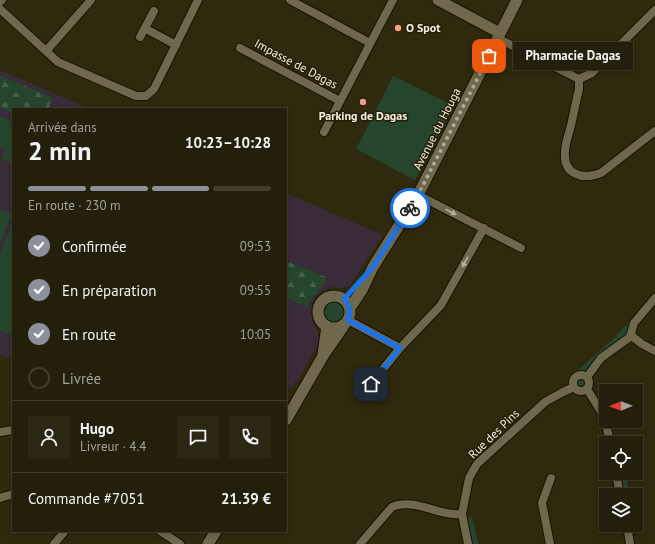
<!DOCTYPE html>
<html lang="fr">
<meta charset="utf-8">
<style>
body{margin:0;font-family:"PT Sans",sans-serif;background:#2b2713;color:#f1f3f6;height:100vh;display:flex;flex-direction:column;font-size:15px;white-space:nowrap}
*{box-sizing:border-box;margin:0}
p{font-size:13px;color:#a3a29c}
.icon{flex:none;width:22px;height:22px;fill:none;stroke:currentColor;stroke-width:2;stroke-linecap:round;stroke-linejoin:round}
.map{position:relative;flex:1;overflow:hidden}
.drawer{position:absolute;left:12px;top:108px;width:275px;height:424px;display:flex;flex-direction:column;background:#231f0a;border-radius:0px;box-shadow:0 2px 6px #0003,0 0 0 1px #403d2b}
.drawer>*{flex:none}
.needle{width:26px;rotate:269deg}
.fabs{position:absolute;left:599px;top:384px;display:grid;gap:8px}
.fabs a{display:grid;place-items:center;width:44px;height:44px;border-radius:0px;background:#231f0a;box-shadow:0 2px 6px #0003,0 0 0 1px #403d2b;font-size:20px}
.pin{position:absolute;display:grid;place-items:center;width:34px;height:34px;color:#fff;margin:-17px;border-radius:8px;box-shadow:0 2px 6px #0006}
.courier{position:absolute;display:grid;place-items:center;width:40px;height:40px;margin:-20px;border:3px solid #1a73e8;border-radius:50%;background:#fff;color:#222;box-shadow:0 1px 5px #0007}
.bubble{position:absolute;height:28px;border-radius:0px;background:#231f0a;box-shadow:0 2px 6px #0003,0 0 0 1px #403d2b;font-size:13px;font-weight:600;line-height:28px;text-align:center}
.head em{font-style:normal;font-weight:600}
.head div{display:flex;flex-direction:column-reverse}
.head{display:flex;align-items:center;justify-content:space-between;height:68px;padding:0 16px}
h1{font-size:26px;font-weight:600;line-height:30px}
.bar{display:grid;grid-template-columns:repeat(4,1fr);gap:6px 4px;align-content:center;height:48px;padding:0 16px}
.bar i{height:5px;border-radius:3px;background:#403d2b}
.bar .selected{background:#8c9099}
.bar p{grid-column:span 4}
.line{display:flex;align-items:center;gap:10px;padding:0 16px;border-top:1px solid #403d2b}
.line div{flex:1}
.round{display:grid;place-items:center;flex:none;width:42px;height:42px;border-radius:0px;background:#2b2713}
ol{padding:0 16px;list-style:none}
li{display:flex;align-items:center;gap:12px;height:44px}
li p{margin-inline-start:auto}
li .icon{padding:4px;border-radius:50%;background:#8c9099;color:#fff;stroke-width:4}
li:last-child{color:#a3a29c}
li i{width:22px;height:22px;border:2px solid #403d2b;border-radius:50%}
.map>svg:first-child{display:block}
.education{fill:#392b38}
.green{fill:#25462d}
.forest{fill:url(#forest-firs)}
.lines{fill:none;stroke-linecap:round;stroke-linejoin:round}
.street-casing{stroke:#171100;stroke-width:10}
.secondary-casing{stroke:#171100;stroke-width:13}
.street{stroke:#6f684c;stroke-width:8}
.secondary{stroke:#6f684c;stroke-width:11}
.oneway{fill:#b9b49e}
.done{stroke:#b0ac98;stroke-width:4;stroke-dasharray:0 7.2}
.route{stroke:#1a73e8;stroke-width:5}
.poi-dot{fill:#f39f83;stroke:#251f05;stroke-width:1.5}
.labels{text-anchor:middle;stroke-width:3;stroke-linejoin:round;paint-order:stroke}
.poi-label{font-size:12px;font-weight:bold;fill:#f5f2e2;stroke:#251f05;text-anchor:start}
.street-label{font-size:12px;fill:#f5f2e2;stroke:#251f05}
</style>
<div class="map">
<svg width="655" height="544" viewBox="0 0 655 544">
<defs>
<pattern id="forest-firs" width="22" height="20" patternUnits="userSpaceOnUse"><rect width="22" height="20" fill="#25462d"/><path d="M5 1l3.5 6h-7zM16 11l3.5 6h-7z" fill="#45614b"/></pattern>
</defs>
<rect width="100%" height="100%" fill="#2f290e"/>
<path class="education" d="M0 70 90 109H13V359L0 355Z
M286 193 383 235 350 285 344 288 334 287 324 289 314 299 311 307V315L313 323 318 332 319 342 298 381 295 382 292 388H290L286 395Z"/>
<path class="green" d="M393 76 454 106 415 180 356 149Z
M0 116 3 117 13 123V164L1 159 5 149 0 147Z
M0 209 12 214 0 244Z
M13 221V336L0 331V254Z
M324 312a12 12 0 1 1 24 0a12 12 0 1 1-24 0Z
M633 318 626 336 601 354 592 364 587 371 581 373 577 371 614 338Z
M576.5 383a5.5 5.5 0 1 1 11 0a5.5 5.5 0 1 1-11 0Z
M620 473H625L630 495H624Z
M472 517 478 544H472L467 518Z"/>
<path class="forest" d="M0 76 38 91 53 99 49 105 52 109H13V114L0 107Z
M286 261 326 277 325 283 312 298 307 307 286 298Z"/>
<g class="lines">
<defs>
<path id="street" d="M290 0 370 43
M0 2 2 0
M0 9 58 62 136 96H146L154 89 198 0
M146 29 176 45
M140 37 154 11
M497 38 579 79V89C576 101 574 113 571 125 569 134 565 143 565 152 563 175 583 180 601 173L655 131
M240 48 340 101
M46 51 91 0
M579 79 592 73 655 10
M324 132 393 0
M418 195 521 248
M348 320 400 348
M630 337H633L642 344 655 351
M573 383a8 8 0 1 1 16 0a8 8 0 1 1-16 0Z
M587 377 601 358 630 337 634 323 655 298
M371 384 400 348 441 305 484 228
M587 389 605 418 610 443
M0 432 13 430
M616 473 620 495
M0 498 13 494
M627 525 630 544
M160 531 180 544
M54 544 65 531
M360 544 392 507C413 497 441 517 462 514
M468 544 462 514 469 478 477 464 545 402 563 392 574 387
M550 544 542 503 551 478"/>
<path id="secondary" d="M438 0 500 33
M318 312a16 16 0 1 1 32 0a16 16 0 1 1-32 0Z
M350 308 362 290 373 267 418 195 517 0
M323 354 327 326
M286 420 323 356 345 324
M208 544 216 531"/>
</defs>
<use href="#street" class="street-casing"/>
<use href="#secondary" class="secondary-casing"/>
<use href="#street" class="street"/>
<use href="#secondary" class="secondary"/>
</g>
<defs><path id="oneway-solid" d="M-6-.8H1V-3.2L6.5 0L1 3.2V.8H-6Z"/></defs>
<g class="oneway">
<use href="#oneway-solid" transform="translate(451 212) rotate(27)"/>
<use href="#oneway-solid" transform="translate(465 262) rotate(119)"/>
</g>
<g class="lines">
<path class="done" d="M410 208 418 195 489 56"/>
<path class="route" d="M371 384 400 348 348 320C351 311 350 305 344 299L373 267 410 208"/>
</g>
<g class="poi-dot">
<circle cx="398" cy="28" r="4"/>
<circle cx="363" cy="102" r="4"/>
</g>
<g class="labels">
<g class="poi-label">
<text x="406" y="32">O Spot</text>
<text x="363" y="120" text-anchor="middle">Parking de Dagas</text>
</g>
<g class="street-label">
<text transform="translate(296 64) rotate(28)" y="4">Impasse de Dagas</text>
<text transform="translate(437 129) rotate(-63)" y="4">Avenue du Houga</text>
<text transform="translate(494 434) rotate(-44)" y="4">Rue des Pins</text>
</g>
</g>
</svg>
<div class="fabs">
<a><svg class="needle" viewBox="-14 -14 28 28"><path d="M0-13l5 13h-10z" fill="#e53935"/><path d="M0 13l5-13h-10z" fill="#a3a29c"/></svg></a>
<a><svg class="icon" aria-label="locate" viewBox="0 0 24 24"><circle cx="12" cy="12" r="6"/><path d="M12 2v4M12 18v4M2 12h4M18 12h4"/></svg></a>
<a><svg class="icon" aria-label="layers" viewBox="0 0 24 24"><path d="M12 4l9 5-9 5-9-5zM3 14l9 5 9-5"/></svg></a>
</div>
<div class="pin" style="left:489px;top:56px;background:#ea580c"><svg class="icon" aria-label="bag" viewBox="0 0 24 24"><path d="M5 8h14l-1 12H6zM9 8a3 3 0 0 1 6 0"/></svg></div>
<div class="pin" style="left:371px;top:384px;background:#1f2937"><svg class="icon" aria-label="home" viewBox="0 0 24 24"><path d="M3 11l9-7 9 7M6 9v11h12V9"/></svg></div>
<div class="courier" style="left:410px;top:208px"><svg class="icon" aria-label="bike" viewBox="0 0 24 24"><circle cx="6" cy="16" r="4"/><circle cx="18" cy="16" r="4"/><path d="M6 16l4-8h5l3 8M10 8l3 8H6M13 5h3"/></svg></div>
<div class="bubble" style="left:513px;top:42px;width:120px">Pharmacie Dagas</div>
<section class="drawer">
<div class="head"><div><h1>2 min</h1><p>Arrivée dans</p></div><em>10:23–10:28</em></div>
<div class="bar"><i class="selected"></i><i class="selected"></i><i class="selected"></i><i></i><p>En route · 230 m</p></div>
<ol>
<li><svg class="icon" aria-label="check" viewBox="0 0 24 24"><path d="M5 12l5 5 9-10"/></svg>Confirmée<p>09:53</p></li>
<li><svg class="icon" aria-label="check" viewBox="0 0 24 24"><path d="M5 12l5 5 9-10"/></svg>En préparation<p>09:55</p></li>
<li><svg class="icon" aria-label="check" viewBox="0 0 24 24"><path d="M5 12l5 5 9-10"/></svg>En route<p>10:05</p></li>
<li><i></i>Livrée</li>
</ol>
<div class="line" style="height:72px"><a class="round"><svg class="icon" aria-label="person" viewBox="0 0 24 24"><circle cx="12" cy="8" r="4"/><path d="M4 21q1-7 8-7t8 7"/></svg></a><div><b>Hugo</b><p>Livreur · 4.4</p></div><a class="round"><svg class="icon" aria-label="chat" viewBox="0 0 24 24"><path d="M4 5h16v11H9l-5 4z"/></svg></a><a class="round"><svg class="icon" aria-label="phone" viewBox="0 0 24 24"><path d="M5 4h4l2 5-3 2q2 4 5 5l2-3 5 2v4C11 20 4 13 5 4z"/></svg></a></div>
<div class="line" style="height:52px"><div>Commande #7051</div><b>21.39 €</b></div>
</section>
</div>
